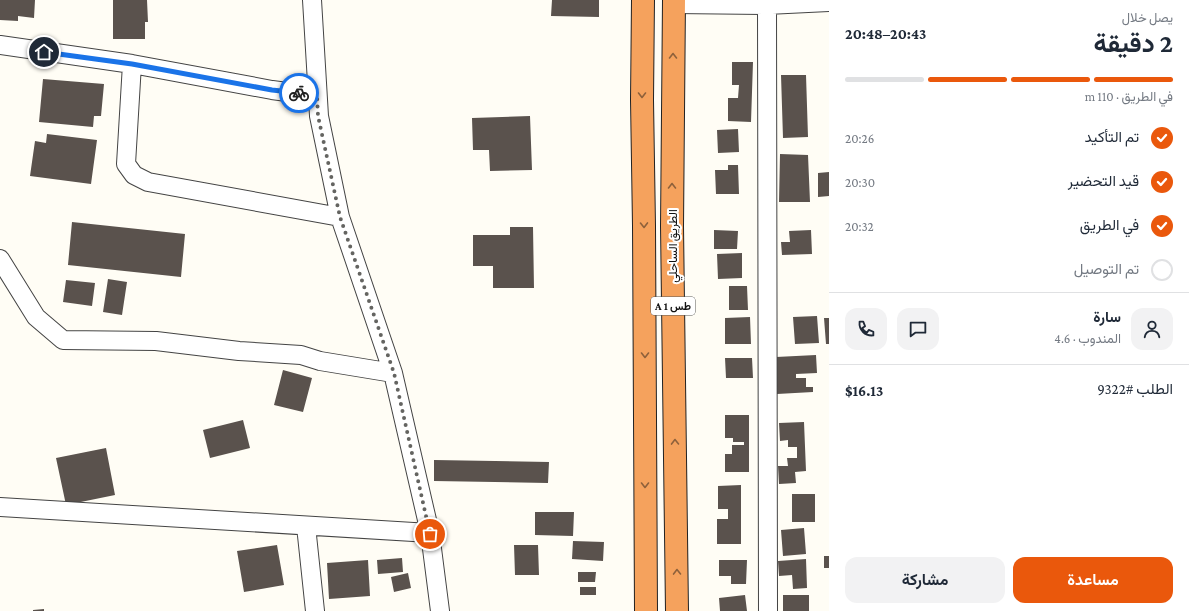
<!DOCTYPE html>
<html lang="ar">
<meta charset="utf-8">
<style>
body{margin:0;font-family:"Crimson Pro",Vazirmatn,serif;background:#f2f2f3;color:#1f2937;direction:rtl;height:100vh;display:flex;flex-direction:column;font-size:15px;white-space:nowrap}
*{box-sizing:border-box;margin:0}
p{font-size:13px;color:#747a83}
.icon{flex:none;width:22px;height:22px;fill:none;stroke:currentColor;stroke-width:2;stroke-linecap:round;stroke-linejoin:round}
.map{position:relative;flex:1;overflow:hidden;direction:ltr}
.panel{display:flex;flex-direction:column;background:#fff;width:360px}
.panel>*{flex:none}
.pin{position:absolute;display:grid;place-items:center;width:34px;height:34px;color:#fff;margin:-17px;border:2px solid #fff;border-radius:50%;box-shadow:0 1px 4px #0007}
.courier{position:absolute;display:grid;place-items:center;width:40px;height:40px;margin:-20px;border:3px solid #1a73e8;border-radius:50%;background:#fff;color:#222;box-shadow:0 1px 5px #0007}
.summary em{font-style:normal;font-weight:700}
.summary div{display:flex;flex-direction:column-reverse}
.summary{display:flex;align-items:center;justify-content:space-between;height:68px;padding:0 16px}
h1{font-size:26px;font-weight:700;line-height:30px}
.bar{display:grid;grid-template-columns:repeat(4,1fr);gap:6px 4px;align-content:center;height:48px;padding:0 16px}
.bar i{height:5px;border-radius:3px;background:#e0e1e3}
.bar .active{background:#ea580c}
.bar p{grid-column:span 4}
.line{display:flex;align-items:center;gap:10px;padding:0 16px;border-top:1px solid #e0e1e3}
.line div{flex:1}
.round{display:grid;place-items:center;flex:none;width:42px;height:42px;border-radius:12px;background:#f2f2f3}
ol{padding:0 16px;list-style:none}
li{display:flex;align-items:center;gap:12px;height:44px}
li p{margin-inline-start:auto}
li .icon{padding:4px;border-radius:50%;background:#ea580c;color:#fff;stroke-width:4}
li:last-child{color:#747a83}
li i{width:22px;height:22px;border:2px solid #e0e1e3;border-radius:50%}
.button{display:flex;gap:8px;margin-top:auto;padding:8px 16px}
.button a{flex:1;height:46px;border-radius:12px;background:#ea580c;color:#fff;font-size:16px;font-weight:700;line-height:46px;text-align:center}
.button a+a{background:#f2f2f3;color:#1f2937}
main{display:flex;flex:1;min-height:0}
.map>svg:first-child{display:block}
.building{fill:#5a524d}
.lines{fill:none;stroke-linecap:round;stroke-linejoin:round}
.minor-casing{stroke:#444;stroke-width:20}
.highway-casing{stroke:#222;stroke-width:24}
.minor{stroke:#fff;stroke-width:18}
.highway{stroke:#f5a25d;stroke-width:22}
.oneway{stroke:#8e613b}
.done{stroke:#646461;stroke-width:4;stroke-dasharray:0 7.2}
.route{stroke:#1a73e8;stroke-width:5}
.labels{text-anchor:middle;stroke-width:4;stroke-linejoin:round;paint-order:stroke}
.shield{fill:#fff;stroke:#585858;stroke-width:1}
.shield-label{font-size:11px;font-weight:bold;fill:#111}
.street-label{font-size:12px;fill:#111;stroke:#fff}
</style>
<main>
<section class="panel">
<div class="summary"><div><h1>2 دقيقة</h1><p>يصل خلال</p></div><em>20:43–20:48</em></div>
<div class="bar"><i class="active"></i><i class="active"></i><i class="active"></i><i></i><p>في الطريق · 110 m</p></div>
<ol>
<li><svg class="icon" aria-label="check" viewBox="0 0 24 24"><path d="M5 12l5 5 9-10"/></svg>تم التأكيد<p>20:26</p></li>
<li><svg class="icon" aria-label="check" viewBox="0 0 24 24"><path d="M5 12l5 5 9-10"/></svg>قيد التحضير<p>20:30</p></li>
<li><svg class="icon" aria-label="check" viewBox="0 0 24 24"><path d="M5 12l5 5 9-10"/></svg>في الطريق<p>20:32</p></li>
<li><i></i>تم التوصيل</li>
</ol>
<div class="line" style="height:72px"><a class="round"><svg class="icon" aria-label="person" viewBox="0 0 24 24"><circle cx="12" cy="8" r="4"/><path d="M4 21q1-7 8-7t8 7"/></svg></a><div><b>سارة</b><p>المندوب · 4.6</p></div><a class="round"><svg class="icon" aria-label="chat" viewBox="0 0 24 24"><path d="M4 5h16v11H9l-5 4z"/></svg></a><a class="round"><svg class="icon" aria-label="phone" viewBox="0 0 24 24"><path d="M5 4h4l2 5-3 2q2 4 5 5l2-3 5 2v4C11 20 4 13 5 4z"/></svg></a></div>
<div class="line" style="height:52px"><div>الطلب #9322</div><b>$16.13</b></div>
<div class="button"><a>مساعدة</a><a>مشاركة</a></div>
</section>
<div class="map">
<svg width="829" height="611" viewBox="0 0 829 611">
<rect width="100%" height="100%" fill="#fffdf5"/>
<path class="building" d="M0 0H35L34 18 18 16V21L0 20Z
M113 0H147L148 22H145V39H113Z
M552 0H599V17L551 16Z
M732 62H753L751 122 728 121V98H738L739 85H732Z
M781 75H806L808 137 783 138Z
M43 79 104 84 101 116H94L93 127 39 122Z
M530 116 532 170 490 171 489 150H473L472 118Z
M738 129 739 152 718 153 717 130Z
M47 134 97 140 91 184 30 176 35 141 46 143Z
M780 154 808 155 810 202H779Z
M728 165H738L739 194H716L715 170H728Z
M829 172V196L818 197V173Z
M72 222 185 234 181 277 68 265Z
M510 227H533L534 288H493V266H473V235H510Z
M714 230 738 231 737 249H714Z
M811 230 812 254 782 255 781 242H790L789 231Z
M742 253V278L718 279 717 254Z
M108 279 127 282 122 315 103 312Z
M66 280 95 283 92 306 63 302Z
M729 286H747L748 310H729Z
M817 316 819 343 795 344 793 317Z
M750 317 751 344H725V318Z
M824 318H829V344H826Z
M816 355 817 373 796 374V378H806V387H813V392L777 394 776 357Z
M725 358H752L753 378H726Z
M283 370 312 378 303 412 274 405Z
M725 415H749V472H725V454H732V445H744V442H733V438H725Z
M243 420 250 448 210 458 203 430Z
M804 422 806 471 795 472 796 483 779 484 778 466H788L787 458H797V447H788V440L780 441 779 423Z
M106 448 115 495 66 505 56 458Z
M434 460 549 462 548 483 434 481Z
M741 485V544H717V519H728V509H718V486Z
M792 494H815V522H792Z
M535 512H574L573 536 535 535Z
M804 528 806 554 783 556 781 530Z
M573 541 604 542 603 561 572 559Z
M277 545 284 585 244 592 237 551Z
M514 545H538L539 575H515Z
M824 556H829V568H824Z
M402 558 403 572 378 574 377 560Z
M806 559 807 588 793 589 792 575 779 576 778 561Z
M368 560 370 596 329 599 327 563Z
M719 560H747L746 584H731V576H719Z
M578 572H596L595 582H578Z
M408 573 411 588 394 592 391 577Z
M580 587H596V595H580Z
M745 595 747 611H720L719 598Z
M783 595H809V611H783Z
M44 609V611H33V610Z"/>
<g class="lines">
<defs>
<path id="minor" d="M312 0 319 116 340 217 393 373 430 533 440 611
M674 4 767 5 829 2
M767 5 768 611
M0 45 132 64 272 90 317 96
M132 64 126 164 134 175 148 182 340 217
M0 259 36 317 63 340 156 341 239 351 301 355 320 361 393 373
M0 507 430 533
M306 526 315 611"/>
<path id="highway" d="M643 0 642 100 644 226 646 611
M674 0 672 226 677 611"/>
</defs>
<use href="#minor" class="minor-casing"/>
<use href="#highway" class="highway-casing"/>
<use href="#minor" class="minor"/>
<use href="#highway" class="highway"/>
</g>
<defs><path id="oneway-chevron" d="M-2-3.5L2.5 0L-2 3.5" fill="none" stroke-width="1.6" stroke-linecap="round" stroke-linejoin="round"/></defs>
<g class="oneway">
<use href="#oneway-chevron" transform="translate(673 56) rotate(-90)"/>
<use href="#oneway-chevron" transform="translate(642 95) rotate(90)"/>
<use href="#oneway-chevron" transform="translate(672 186) rotate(-90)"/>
<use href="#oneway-chevron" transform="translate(644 225) rotate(89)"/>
<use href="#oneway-chevron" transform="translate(645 355) rotate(90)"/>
<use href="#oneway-chevron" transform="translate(675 442) rotate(-91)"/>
<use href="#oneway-chevron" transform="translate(645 485) rotate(90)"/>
<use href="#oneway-chevron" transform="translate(677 572) rotate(-91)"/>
</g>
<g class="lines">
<path class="done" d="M299 93 317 96 318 116 340 217 394 373 430 534"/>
<path class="route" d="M44 52 132 64 272 90 299 93"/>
</g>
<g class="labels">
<rect class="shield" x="651" y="297" width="44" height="18" rx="3"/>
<g class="shield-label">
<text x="673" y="310">A 1 طس</text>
</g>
<g class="street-label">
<text transform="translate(673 246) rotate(-90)" y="4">الطريق الساحلي</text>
</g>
</g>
</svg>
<div class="pin" style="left:430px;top:534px;background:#ea580c"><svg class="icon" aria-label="bag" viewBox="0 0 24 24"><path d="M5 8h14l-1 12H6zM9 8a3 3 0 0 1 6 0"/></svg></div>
<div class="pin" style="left:44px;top:52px;background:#1f2937"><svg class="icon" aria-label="home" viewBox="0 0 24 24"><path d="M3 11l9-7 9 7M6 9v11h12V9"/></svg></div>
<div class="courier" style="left:299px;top:93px"><svg class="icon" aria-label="bike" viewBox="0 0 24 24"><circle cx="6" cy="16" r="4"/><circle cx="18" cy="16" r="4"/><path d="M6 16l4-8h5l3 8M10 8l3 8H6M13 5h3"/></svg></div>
</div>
</main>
